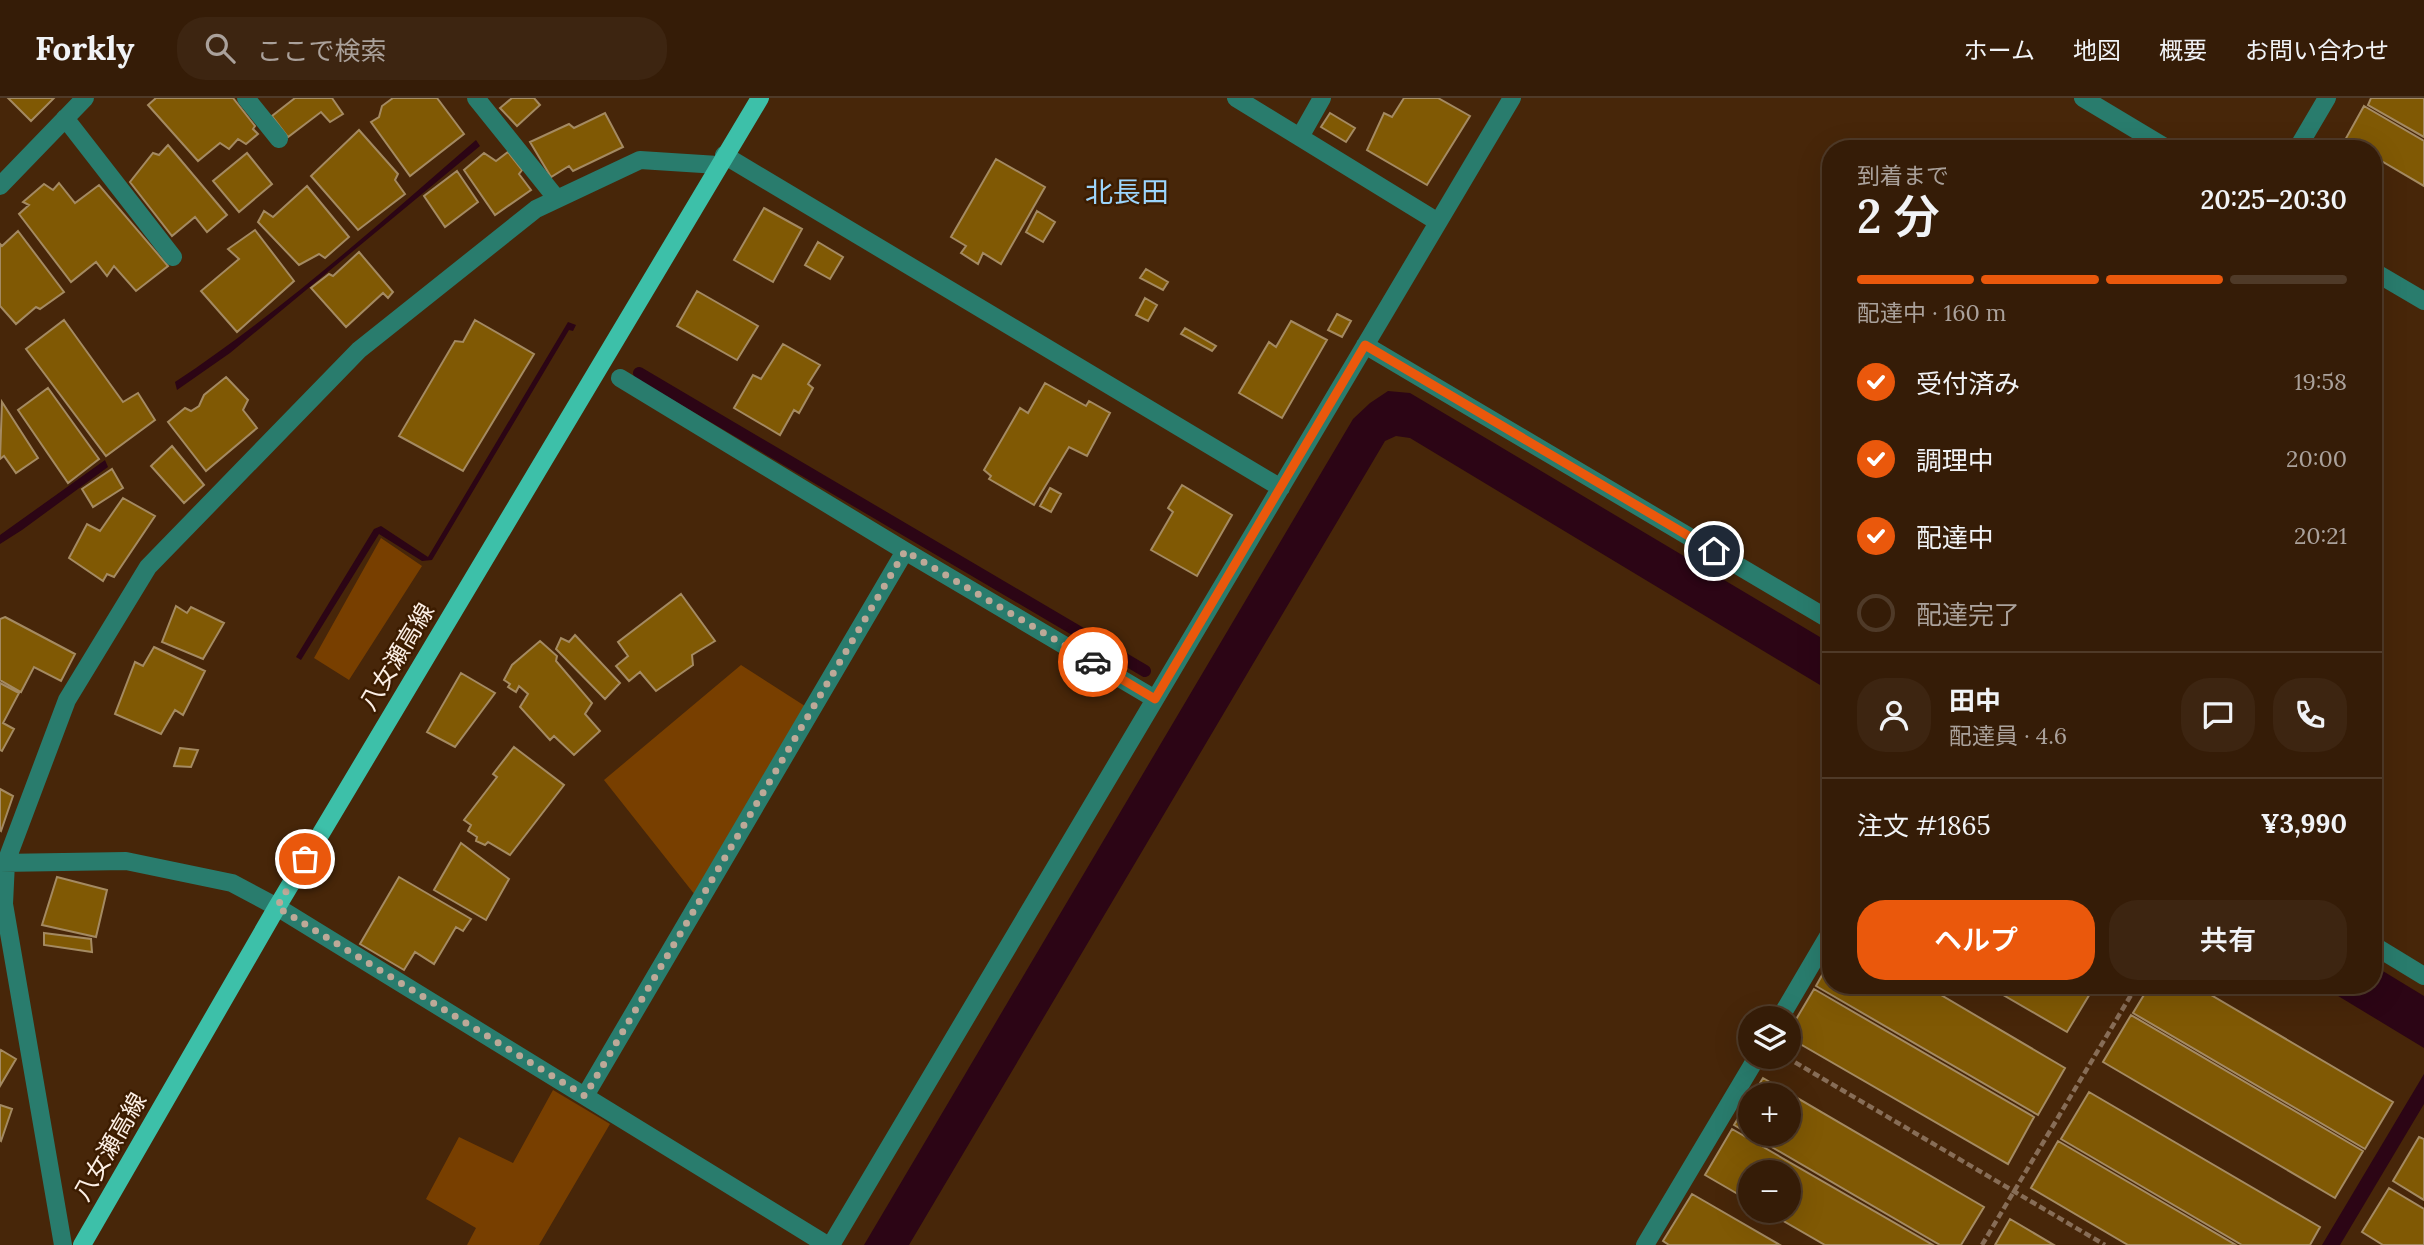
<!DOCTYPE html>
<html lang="ja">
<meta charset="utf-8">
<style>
body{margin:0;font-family:Lora,"Noto Sans JP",serif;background:#3d2511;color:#f1f3f6;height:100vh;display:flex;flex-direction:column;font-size:26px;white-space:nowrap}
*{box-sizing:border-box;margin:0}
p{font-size:23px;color:#aaa19b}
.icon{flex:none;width:38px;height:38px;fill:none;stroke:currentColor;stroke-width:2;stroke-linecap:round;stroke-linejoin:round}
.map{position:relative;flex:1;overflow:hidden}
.panel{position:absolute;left:1822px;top:42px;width:560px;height:854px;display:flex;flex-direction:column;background:#351c07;border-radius:28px;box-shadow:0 7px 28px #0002,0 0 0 2px #4f3a28}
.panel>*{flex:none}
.fabs{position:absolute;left:1738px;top:908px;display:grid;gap:14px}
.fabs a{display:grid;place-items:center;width:63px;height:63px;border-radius:50%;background:#351c07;box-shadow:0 7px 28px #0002,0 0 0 2px #4f3a28;font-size:35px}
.pin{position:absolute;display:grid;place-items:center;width:60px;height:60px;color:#fff;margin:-30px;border:4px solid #fff;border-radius:50%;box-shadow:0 2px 7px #0007}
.courier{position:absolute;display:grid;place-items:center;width:70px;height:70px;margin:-35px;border:5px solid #ea580c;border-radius:50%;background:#fff;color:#222;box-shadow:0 2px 9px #0007}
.summary em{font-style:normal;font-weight:600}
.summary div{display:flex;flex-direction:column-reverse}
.summary{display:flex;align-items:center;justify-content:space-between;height:119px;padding:0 35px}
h1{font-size:46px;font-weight:600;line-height:52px}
.bar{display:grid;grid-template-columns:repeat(4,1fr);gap:10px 7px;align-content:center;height:84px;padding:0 35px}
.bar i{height:9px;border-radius:5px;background:#4f3a28}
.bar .current{background:#ea580c}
.bar p{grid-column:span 4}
.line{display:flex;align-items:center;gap:18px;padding:0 35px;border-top:2px solid #4f3a28}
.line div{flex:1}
.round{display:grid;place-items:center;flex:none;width:74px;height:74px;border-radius:28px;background:#3d2511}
ol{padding:0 35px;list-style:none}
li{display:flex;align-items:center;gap:21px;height:77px}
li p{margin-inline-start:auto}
li .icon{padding:7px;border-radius:50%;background:#ea580c;color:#fff;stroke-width:4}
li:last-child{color:#aaa19b}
li i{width:38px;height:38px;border:4px solid #4f3a28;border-radius:50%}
.button{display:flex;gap:14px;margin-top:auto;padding:14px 35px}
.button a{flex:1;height:80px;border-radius:28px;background:#ea580c;color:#fff;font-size:28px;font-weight:600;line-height:80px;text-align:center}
.button a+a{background:#3d2511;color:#f1f3f6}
header{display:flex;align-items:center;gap:42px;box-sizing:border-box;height:98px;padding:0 35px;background:#351c07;border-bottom:2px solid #4f3a28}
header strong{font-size:33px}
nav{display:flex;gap:38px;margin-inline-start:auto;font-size:24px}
.search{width:490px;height:63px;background:#3d2511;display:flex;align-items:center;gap:18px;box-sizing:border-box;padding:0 24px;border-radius:28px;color:#aaa19b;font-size:26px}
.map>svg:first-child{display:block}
.green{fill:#783f00}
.water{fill:#2c0515}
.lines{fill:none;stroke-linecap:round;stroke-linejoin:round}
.stream{stroke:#2c0515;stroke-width:12}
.building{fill:#805904;stroke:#a48a62;stroke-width:2}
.path{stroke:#876d57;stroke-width:4.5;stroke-dasharray:7 3.5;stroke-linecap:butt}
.minor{stroke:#297c6d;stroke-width:18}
.major{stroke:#3dc0a9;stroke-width:18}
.done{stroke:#bda998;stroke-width:7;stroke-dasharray:0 12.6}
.route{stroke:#ea580c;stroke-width:9}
.labels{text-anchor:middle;stroke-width:5;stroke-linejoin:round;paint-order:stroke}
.street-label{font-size:24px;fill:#fcefe5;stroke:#3c1c00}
.quarter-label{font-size:28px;fill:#9cd5fc;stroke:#3c1c00}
</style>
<header>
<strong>Forkly</strong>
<div class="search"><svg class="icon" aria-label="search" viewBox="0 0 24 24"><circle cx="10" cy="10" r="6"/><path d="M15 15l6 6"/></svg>ここで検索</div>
<nav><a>ホーム</a><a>地図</a><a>概要</a><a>お問い合わせ</a></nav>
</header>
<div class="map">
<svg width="2424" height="1147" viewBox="0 0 2424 1147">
<rect width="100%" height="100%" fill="#472609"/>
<path class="green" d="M381 440 422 468 349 582 314 560Z
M741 567 808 610 699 802 604 682Z
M553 992 610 1026 539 1147H467L476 1130 426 1101 459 1039 513 1065Z"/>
<path class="water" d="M476 42 480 48 230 255 177 292 175 284C282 213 379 126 476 42Z
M568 224 576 227 573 233 569 232 432 462 422 463 379 436 301 562 296 559 374 431 381 428 428 459Z
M1388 293 1410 295 1830 545V593L1410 340 1396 338 1385 343 909 1147H864L1353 321 1370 305Z
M105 362 108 369 22 432 0 446V437Z
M2373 867 2424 898V950L2320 887H2373Z
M2424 976V1006L2340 1147H2322Z"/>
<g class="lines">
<path class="stream" d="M639 275 1145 573"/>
</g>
<path class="building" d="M8 0H54L31 23Z
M156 0H233L255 28 253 31 258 36 246 46 238 41 229 51 220 45 198 63 148 7Z
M295 0H332L343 16 330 24 321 14 288 39 272 18Z
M393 0H437L464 36 410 78 371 24 379 19 382 8Z
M512 0H534L540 7 517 28 500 10Z
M1404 0H1438L1470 18 1427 87 1367 52 1384 15 1392 19Z
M2371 0H2424V39L2368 7Z
M2364 8 2424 43V88L2373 58V51H2361L2345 42Z
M605 15 623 49 573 73 569 68 551 79 530 44 569 26 574 30Z
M1330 15 1355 30 1346 44 1321 29Z
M359 32 398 76 395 82 405 96 358 132 311 78Z
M168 47 227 117 207 134 195 119 172 138 130 84 153 55 159 57Z
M508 54 522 72 519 76 531 92 495 117 464 72 484 55 496 63Z
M247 55 272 86 239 114 213 83Z
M996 61 1045 89 1001 166 983 155 978 166 961 155 966 148 951 139Z
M457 73 478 104 445 129 424 98Z
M59 85 75 105 99 87 168 168 136 193 114 168 107 178 96 164 71 184 19 116 29 107 23 104 44 86 53 92Z
M307 88 349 139 325 160 319 156 299 167 258 124 264 113 273 119Z
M764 110 802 131 773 184 734 162Z
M1037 113 1055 124 1043 144 1026 134Z
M255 132 294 183 237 234 201 193 239 161 228 151Z
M18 133 64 194 40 211 36 209 16 226 0 208V146L2 148Z
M818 144 843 159 830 181 805 167Z
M359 154 393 194 388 200 383 195 346 229 311 190 329 176 333 178Z
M1146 171 1168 184 1163 192 1140 180Z
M697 193 758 228 737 262 677 228Z
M1145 200 1157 207 1148 223 1136 217Z
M1337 216 1351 223 1342 239 1328 232Z
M64 222 123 304 138 295 155 322 106 358 26 251Z
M475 222 534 256 463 373 399 338 455 243 463 244Z
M1291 223 1327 242 1282 320 1239 295 1269 244 1276 249Z
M1185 230 1216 248 1212 253 1181 236Z
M783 246 820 267 808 286 813 290 799 315 794 312 780 337 734 310 753 277 761 281Z
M226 279 248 302 243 312 257 330 206 373 168 324 185 310 191 313 199 308 204 297Z
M1045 285 1086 308 1089 303 1110 315 1087 358 1069 349 1034 407 989 381 991 378 984 372 1020 310 1028 315Z
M48 290 99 361 68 385 18 312Z
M2 304 38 360 16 375 4 358 0 361Z
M172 348 204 387 184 405 151 368Z
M112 371 123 390 93 409 82 391Z
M1182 387 1232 417 1197 478 1151 452 1173 414 1168 410Z
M1050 390 1061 396 1051 414 1040 408Z
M123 400 155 418 114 479 107 476 103 483 69 460 87 426 100 433Z
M681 496 715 543 692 557 693 567 656 593 640 574 629 583 616 568 628 558 618 544Z
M176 508 187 515 191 509 224 525 203 561 162 544Z
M5 519 75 556 61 583 34 569 21 594 0 582V521Z
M575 537 620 585 605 601 556 551 561 540 569 544Z
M540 543 557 558 556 563 592 605 585 616 600 633 574 657 554 638 550 642 520 609 528 596 519 588 516 594 508 589 510 586 504 582 512 567Z
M154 549 205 573 183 617 175 612 161 636 115 616 135 564 143 568Z
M461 575 495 595 455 649 427 634Z
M0 585 19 595 3 625 14 631 2 653 0 652Z
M514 649 564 687 510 757 488 744 485 747 476 743 477 739 468 733 471 727 464 722 497 679 493 676Z
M180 650 198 652 191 669 174 668Z
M0 691 13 698 1 733 0 732Z
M461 745 509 781 486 822 434 792Z
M57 779 107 792 96 839 42 827Z
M399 779 471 821 463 833 456 829 434 866 415 854 404 872 360 846Z
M44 835 91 841 92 854 44 847Z
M1830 863V887H1924L2065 970 2038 1017 1816 888Z
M1986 887H2079L2091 894 2067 934Z
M2150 887H2194L2393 1004 2365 1051 2133 915Z
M1814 891 2034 1019 2008 1066 1788 939V935Z
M2131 917 2363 1053 2335 1100 2103 964Z
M1 952 16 961 0 988V954Z
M1763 980 1984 1109 1961 1147H1940L1734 1027 1750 1001V1036H1788V998H1752Z
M2089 994 2320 1129 2310 1147H2242L2061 1041Z
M0 1007 12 1011 1 1043 0 1042Z
M1732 1031 1933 1147H1825L1766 1113H1788V1074H1750V1103L1705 1077Z
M2419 1039 2424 1041V1102L2393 1083Z
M2058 1043 2236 1147H2128L2031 1090Z
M2389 1090 2424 1111V1147H2383L2362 1134Z
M1692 1096 1780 1147H1669L1663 1143Z
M2010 1121 2054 1147H1995Z"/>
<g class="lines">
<path class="path" d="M1786 959 2105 1147
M1982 1147 2137 887"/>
<path class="minor" d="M246 0 279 41
M476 0 557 101
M1236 0 1438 124
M2083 0 2168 51
M65 20 173 159
M1300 39 1322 0
M2297 51 2327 0
M724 57 1281 390
M0 88 85 0
M2373 173 2424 203
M1365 247 1830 522
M620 280 905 453 1155 601
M0 765 126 763 232 785 277 809 827 1147
M2373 847 2424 878
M1780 920 1830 835
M585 998 905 453
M63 1147 4 806 6 764 67 602 148 469 359 252 536 111 640 62 718 67
M831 1147 1512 0
M1645 1147 1757 959"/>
<path class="major" d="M82 1147 277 809 760 0"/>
</g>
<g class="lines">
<path class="done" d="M305 761 277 809 585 998 905 453 1093 564"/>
<path class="route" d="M1093 564 1155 601 1365 247 1714 453"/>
</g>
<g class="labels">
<g class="street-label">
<text transform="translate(397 559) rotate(-59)" y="8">八女瀬高線</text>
<text transform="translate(110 1049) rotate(-60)" y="8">八女瀬高線</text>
</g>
<g class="quarter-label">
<text x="1127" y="104">北長田</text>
</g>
</g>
</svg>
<div class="fabs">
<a><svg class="icon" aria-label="layers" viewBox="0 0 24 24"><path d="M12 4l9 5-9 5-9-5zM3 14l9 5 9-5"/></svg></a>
<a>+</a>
<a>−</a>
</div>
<div class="pin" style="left:305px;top:761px;background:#ea580c"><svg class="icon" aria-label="bag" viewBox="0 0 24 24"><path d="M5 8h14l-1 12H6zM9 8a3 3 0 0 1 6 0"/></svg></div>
<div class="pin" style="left:1714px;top:453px;background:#1f2937"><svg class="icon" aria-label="home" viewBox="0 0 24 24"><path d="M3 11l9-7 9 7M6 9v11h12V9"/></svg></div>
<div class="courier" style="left:1093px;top:564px"><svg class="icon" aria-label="car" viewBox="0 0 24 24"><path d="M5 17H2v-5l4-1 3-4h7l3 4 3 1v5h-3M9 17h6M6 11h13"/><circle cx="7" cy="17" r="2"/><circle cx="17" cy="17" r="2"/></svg></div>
<section class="panel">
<div class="summary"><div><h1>2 分</h1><p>到着まで</p></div><em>20:25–20:30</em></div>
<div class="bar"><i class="current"></i><i class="current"></i><i class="current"></i><i></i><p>配達中 · 160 m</p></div>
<ol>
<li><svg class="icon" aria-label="check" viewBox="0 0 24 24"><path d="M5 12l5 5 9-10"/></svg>受付済み<p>19:58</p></li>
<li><svg class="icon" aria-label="check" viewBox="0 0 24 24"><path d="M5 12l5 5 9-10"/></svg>調理中<p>20:00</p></li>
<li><svg class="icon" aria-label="check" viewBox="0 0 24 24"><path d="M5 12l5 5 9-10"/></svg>配達中<p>20:21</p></li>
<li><i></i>配達完了</li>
</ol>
<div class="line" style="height:126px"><a class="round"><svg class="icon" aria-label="person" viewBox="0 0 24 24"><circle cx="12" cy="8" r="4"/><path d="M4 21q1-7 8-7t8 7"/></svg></a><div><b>田中</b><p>配達員 · 4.6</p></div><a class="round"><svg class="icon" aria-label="chat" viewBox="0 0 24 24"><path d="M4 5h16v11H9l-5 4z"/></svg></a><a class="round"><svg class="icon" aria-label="phone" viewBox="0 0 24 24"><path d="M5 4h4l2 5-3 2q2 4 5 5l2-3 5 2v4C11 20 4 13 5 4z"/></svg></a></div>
<div class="line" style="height:91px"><div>注文 #1865</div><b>¥3,990</b></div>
<div class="button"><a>ヘルプ</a><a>共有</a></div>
</section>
</div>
